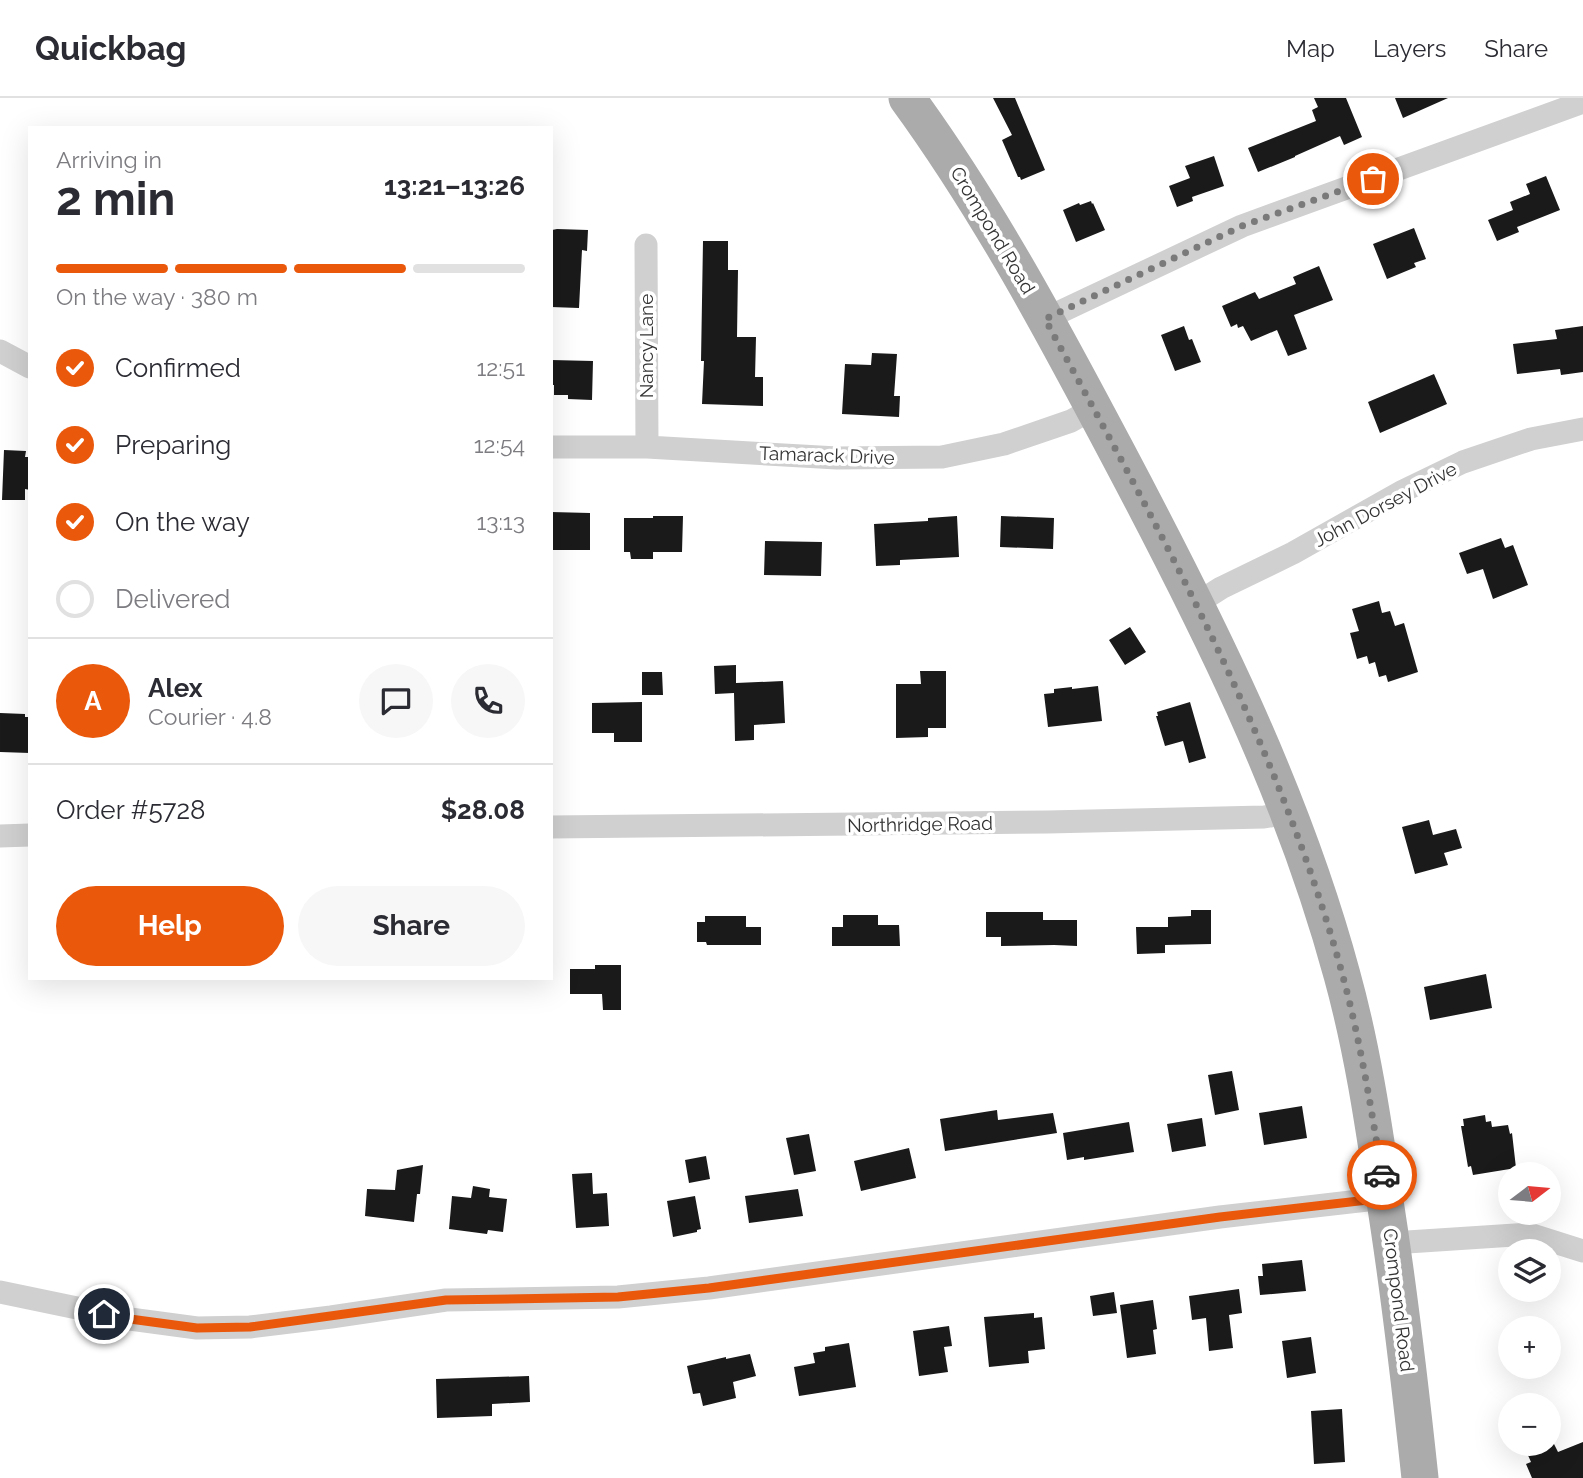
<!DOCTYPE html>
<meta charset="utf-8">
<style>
body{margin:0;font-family:Raleway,sans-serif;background:#f7f7f7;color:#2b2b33;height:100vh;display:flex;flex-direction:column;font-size:26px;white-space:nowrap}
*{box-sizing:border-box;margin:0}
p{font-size:23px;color:#7c7c81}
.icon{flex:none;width:38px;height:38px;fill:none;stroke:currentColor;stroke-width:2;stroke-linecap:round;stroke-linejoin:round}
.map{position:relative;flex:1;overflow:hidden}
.drawer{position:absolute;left:28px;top:28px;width:525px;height:854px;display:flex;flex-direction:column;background:#fff;border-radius:0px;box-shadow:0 7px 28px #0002}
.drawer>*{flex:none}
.needle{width:46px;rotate:74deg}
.buttons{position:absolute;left:1498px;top:1064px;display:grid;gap:14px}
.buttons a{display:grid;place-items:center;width:63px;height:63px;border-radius:50%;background:#fff;box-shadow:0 7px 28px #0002;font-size:35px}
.pin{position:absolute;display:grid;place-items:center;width:60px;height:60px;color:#fff;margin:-30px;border:4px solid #fff;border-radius:50%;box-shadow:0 2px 7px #0007}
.courier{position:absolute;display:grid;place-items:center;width:70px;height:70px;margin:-35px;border:5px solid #ea580c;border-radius:50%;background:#fff;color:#222;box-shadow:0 2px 9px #0007}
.head em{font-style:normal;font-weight:700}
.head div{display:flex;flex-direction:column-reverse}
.head{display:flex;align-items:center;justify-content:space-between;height:119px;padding:0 28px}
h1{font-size:46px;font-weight:700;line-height:52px}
.bar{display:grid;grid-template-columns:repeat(4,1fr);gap:10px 7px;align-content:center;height:84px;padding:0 28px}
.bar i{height:9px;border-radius:5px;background:#e1e1e2}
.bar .on{background:#ea580c}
.bar p{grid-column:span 4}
.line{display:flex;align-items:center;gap:18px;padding:0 28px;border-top:2px solid #e1e1e2}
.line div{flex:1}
.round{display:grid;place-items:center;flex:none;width:74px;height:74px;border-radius:37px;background:#f7f7f7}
ol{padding:0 28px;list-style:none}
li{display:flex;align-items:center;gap:21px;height:77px}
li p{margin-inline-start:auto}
li .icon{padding:7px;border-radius:50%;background:#ea580c;color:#fff;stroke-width:4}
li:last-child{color:#7c7c81}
li i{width:38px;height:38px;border:4px solid #e1e1e2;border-radius:50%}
.button{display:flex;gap:14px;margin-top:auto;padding:14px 28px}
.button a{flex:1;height:80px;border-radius:42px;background:#ea580c;color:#fff;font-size:28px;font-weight:700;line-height:80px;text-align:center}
.button a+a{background:#f7f7f7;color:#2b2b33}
header{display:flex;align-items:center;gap:42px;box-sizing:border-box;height:98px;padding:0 35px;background:#fff;border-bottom:2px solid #e1e1e2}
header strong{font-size:33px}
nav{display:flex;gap:38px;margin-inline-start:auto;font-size:24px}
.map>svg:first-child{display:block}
.building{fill:#1a1a1a}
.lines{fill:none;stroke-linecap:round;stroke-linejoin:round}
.street{stroke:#d0d0d0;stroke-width:23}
.primary{stroke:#ababab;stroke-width:37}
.done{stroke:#7a7a7a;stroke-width:7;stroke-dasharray:0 12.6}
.route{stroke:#ea580c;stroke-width:9}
.labels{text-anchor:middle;stroke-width:7;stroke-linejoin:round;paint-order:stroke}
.street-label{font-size:19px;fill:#333;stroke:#fff}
</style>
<header>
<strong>Quickbag</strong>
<nav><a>Map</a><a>Layers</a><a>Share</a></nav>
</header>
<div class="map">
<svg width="1583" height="1380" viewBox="0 0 1583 1380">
<rect width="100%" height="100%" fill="#fff"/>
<path class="building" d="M993 0H1015L1045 72 1021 82 1020 79H1018L1002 42 1012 37Z
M1314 0H1346L1362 39 1344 47 1340 38 1295 58V59L1258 74 1248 50 1316 23 1312 12 1318 9Z
M1395 0H1448L1403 20Z
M1214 58 1224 88 1192 99 1193 103 1177 109 1169 88 1190 80 1185 68Z
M1546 78 1560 112 1517 129 1519 134 1497 143 1488 122 1513 112 1510 104 1530 96 1526 86Z
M1091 103 1092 106 1093 105 1105 132 1076 144 1063 112 1079 105 1080 107Z
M1414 130 1426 161 1414 165 1416 169 1387 181 1373 146Z
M557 131 588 132 587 153 582 152 579 210 551 209 552 132Z
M703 143H728V172H738L737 239H756L755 279H763V308L702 306 704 263H701Z
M1319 168 1333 202 1294 217 1307 251 1288 258 1277 232 1251 243 1243 228 1238 230 1237 226 1231 229 1222 208 1255 194 1259 201 1296 186 1293 179Z
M1184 228 1189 242 1192 241 1201 264 1175 273 1161 237Z
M1583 228V274L1561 277 1560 271 1517 276 1513 246 1557 241 1555 232Z
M872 255 897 256 894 298H900L899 319 842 316 845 266 871 267Z
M551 262 593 263 592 302 568 301V297H554V287H551Z
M1434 276 1447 306 1380 335 1368 304Z
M4 352 26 353 25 359H30V392L25 391V402H2Z
M551 414 590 415V452H551Z
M653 418H683L682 454H653V461H631L630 454H624V420H653Z
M957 418 959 459 900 462V467L876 468 874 426 928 423V420Z
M1001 418 1054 420 1053 451 1000 449Z
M1501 440 1505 450 1513 447 1528 487 1493 501 1483 471 1467 476 1459 455Z
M765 443 822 444 821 478 764 477Z
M1379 503 1382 515 1390 513 1395 528 1404 525 1418 574 1388 584 1386 577 1379 579 1375 564 1369 566 1367 558 1357 561 1350 535 1359 533 1352 511Z
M1130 529 1146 554 1125 567 1109 542Z
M736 567V585L783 583 785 625 754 627V642L735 643 734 595 715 596 714 568Z
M920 573H946V630H928V639L896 640V586H921Z
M642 574H662L663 597H642Z
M1098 588 1102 623 1048 629 1044 596 1054 595V591L1072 589V591Z
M642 604V644H614V635H592V605Z
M1190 604 1206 660 1189 665 1183 643 1165 648 1156 618H1158L1157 614Z
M0 615 25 616V619H30V655L0 654Z
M1429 722 1433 737 1456 731 1462 750 1444 755 1448 767 1415 776 1402 729Z
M1191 812H1211V846L1165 847V855L1137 856 1136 829H1168V819L1191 818Z
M986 814H1043V822H1077V848L1054 847 1001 848V839H986Z
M843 817H878V827H899L900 848H832V829H843Z
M705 818H746V829H761V847H707L706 844H697V824H705Z
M595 867H621V912H603L602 896H570V871H595Z
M1486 876 1492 910 1430 922 1424 889Z
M1232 973 1239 1012 1215 1017 1208 977Z
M1302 1008 1307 1040 1264 1047 1259 1015Z
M997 1012 998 1022 1053 1015 1057 1035 945 1053 940 1021Z
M1485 1017 1486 1024 1491 1023 1492 1029 1508 1027 1510 1036 1512 1035 1516 1070 1473 1077 1471 1068 1468 1069 1461 1028H1464L1463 1021Z
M1202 1020 1206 1048 1172 1054 1167 1026Z
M1129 1024 1134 1054 1084 1062V1059L1067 1062 1063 1035Z
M809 1036 816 1073 794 1077 786 1040Z
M909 1050 916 1080 861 1093 854 1063Z
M706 1058 710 1081 689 1085 685 1062Z
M423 1067 420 1096H417L414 1124 365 1118 367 1091 395 1092 397 1072Z
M592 1075 593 1096 607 1095 609 1128 576 1130 572 1076Z
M473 1088 490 1091 489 1099 507 1101 503 1134 488 1132 487 1136 449 1131 452 1098 471 1100Z
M798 1091 803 1118 749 1125 745 1098Z
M695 1098 701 1131 697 1132V1134L673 1139 667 1103Z
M1302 1162 1306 1193 1260 1197 1258 1178H1263L1262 1166Z
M1239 1191 1242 1215 1229 1217 1233 1250 1209 1253 1206 1220 1192 1222 1189 1198Z
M1114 1194 1117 1215 1093 1218 1090 1198Z
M1153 1202 1157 1231 1153 1232 1156 1256 1127 1260 1120 1207Z
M1034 1215V1220L1042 1219 1045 1251 1028 1253 1029 1265 989 1269 984 1219Z
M949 1228 952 1248 944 1249 948 1274 919 1278 913 1233Z
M1311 1239 1316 1275 1287 1280 1282 1243Z
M849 1245 856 1289 799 1298 794 1269 815 1265 813 1255 825 1253V1249Z
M750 1256 756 1278 733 1284 736 1300 703 1308 700 1295 693 1296 687 1268 726 1259V1261Z
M529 1278 530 1304 492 1306V1318L437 1320 436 1281Z
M1342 1311 1345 1364 1314 1366 1311 1313Z
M1583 1344V1380H1532L1526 1366 1531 1364 1523 1346H1554L1558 1354Z"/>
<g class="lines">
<path class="street" d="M646 147 647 349
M1045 221 1242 128 1583 4
M0 253 30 269
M551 349H647L837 360 942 359 1004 346 1071 323 1094 310
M1196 506 1221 490 1293 455 1403 393 1463 364 1531 341 1583 331
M551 729 1048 724 1264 719 1288 715
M0 738 30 737
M1392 1145 1529 1136 1583 1153
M0 1194 130 1221 197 1230 250 1229 331 1219 446 1202 618 1199 709 1190 1220 1119 1385 1100"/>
<path class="primary" d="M907 0C988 111 1053 233 1117 354 1206 522 1292 692 1342 877 1362 949 1373 1023 1384 1097 1399 1191 1410 1286 1420 1380"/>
</g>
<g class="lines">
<path class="done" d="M1373 81 1242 128 1045 221C1159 431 1278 643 1342 875 1360 941 1371 1009 1382 1077"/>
<path class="route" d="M104 1216 130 1221 197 1230 250 1229 446 1202 618 1199 709 1190 1220 1119 1385 1100 1382 1077"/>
</g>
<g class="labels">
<g class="street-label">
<text transform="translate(993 132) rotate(59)" y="7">Crompond Road</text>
<text transform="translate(646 248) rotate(-90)" y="7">Nancy Lane</text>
<text transform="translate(827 357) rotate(2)" y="7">Tamarack Drive</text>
<text transform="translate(1385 406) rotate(-28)" y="7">John Dorsey Drive</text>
<text transform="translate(920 726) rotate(-1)" y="7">Northridge Road</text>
<text transform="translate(1399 1202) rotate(83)" y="7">Crompond Road</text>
</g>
</g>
</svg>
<div class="buttons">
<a><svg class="needle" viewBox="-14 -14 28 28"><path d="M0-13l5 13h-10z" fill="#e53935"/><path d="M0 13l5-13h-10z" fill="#7c7c81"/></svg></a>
<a><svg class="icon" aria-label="layers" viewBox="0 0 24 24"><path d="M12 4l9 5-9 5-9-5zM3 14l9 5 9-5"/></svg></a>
<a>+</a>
<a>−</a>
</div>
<div class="pin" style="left:1373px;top:81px;background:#ea580c"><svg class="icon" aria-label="bag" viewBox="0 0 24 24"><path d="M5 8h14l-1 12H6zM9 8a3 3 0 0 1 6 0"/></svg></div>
<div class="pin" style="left:104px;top:1216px;background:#1f2937"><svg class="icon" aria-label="home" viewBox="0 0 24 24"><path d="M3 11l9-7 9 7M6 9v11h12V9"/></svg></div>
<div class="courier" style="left:1382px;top:1077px"><svg class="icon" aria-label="car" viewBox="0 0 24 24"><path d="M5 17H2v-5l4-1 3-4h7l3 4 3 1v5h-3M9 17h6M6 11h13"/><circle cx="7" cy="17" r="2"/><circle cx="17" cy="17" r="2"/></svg></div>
<section class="drawer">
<div class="head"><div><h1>2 min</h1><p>Arriving in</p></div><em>13:21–13:26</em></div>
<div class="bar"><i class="on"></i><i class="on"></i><i class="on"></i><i></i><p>On the way · 380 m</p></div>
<ol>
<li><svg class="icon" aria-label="check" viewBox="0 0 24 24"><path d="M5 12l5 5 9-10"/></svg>Confirmed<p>12:51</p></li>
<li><svg class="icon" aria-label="check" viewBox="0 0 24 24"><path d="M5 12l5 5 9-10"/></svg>Preparing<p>12:54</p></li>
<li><svg class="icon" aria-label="check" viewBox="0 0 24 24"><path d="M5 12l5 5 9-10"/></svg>On the way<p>13:13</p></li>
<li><i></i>Delivered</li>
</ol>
<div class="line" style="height:126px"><b class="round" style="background:#ea580c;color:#fff">A</b><div><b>Alex</b><p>Courier · 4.8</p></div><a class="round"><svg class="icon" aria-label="chat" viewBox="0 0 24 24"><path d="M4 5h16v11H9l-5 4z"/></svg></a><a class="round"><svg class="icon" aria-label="phone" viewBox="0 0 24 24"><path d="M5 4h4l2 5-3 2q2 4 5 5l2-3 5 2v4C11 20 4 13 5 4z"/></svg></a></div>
<div class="line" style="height:91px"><div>Order #5728</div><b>$28.08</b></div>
<div class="button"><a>Help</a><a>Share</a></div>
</section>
</div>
